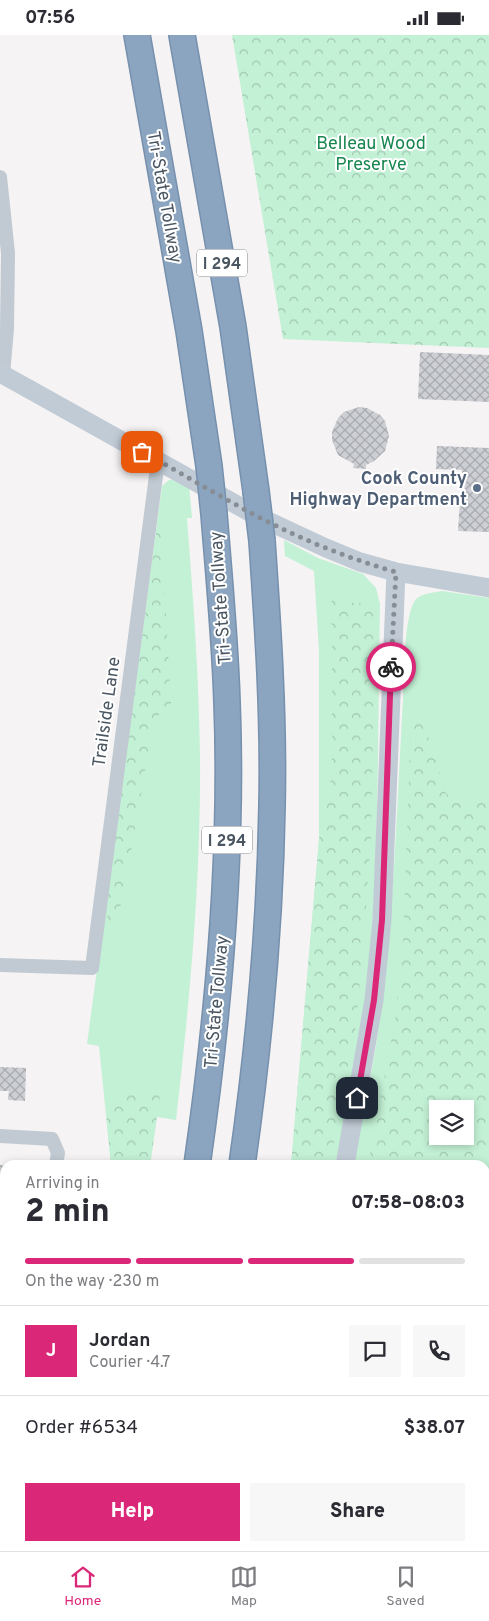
<!DOCTYPE html>
<meta charset="utf-8">
<style>
body{margin:0;font-family:Overpass,sans-serif;background:#f7f7f7;color:#2b2b33;height:100vh;display:flex;flex-direction:column;font-size:19px;white-space:nowrap}
*{box-sizing:border-box;margin:0}
p{font-size:16px;color:#7c7c81}
.icon{flex:none;width:28px;height:28px;fill:none;stroke:currentColor;stroke-width:2;stroke-linecap:round;stroke-linejoin:round}
.map{position:relative;flex:1;overflow:hidden}
.sheet{position:absolute;left:0px;top:1125px;width:490px;height:391px;display:flex;flex-direction:column;background:#fff;border-radius:15px 15px 0 0;box-shadow:0 2px 8px #0003}
.sheet>*{flex:none}
.tools{position:absolute;left:429px;top:1065px;display:grid;gap:10px}
.tools a{display:grid;place-items:center;width:45px;height:45px;border-radius:0px;background:#fff;box-shadow:0 2px 8px #0003;font-size:25px}
.pin{position:absolute;display:grid;place-items:center;width:42px;height:42px;color:#fff;margin:-21px;border-radius:10px;box-shadow:0 2px 8px #0006}
.courier{position:absolute;display:grid;place-items:center;width:50px;height:50px;margin:-25px;border:4px solid #db2777;border-radius:50%;background:#fff;color:#222;box-shadow:0 1px 6px #0007}
.summary em{font-style:normal;font-weight:800}
.summary div{display:flex;flex-direction:column-reverse}
.summary{display:flex;align-items:center;justify-content:space-between;height:85px;padding:0 25px}
h1{font-size:32px;font-weight:800;line-height:38px}
.bar{display:grid;grid-template-columns:repeat(4,1fr);gap:8px 5px;align-content:center;height:60px;padding:0 25px}
.bar i{height:6px;border-radius:4px;background:#e1e1e2}
.bar .active{background:#db2777}
.bar p{grid-column:span 4}
.line{display:flex;align-items:center;gap:12px;padding:0 25px;border-top:1px solid #e1e1e2}
.line div{flex:1}
.round{display:grid;place-items:center;flex:none;width:52px;height:52px;border-radius:0px;background:#f7f7f7}
.cta{display:flex;gap:10px;margin-top:auto;padding:10px 25px}
.cta a{flex:1;height:58px;border-radius:0px;background:#db2777;color:#fff;font-size:20px;font-weight:800;line-height:58px;text-align:center}
.cta a+a{background:#f7f7f7;color:#2b2b33}
.status{display:flex;justify-content:space-between;align-items:center;height:35px;padding:0 25px;background:#fff;direction:ltr}
.status svg{height:14px;fill:currentColor}
.tab-bar{display:flex;justify-content:space-around;align-items:center;height:70px;border-top:1px solid #e1e1e2;background:#fff;font-size:14px;color:#7c7c81}
.tab-bar a{display:grid;justify-items:center;gap:2px}
.tab-bar .active{color:#db2777}
.map>svg:first-child{display:block}
.green{fill:#c3f1d5;fill-rule:evenodd}
.forest{fill:url(#forest-crowns);fill-rule:evenodd}
.building{fill:url(#building-cross-hatch)}
.lines{fill:none;stroke-linecap:round;stroke-linejoin:round}
.highway-casing{stroke:#7690ad;stroke-width:28}
.street{stroke:#c1cad2;stroke-width:14}
.secondary{stroke:#c1cbd6;stroke-width:19}
.highway{stroke:#8ba5c1;stroke-width:25}
.highway-bridge-casing{stroke:#7690ad;stroke-width:28;stroke-linecap:butt}
.highway-bridge{stroke:#8ba5c1;stroke-width:25}
.done{stroke:#868d94;stroke-width:5;stroke-dasharray:0 9}
.route{stroke:#db2777;stroke-width:6}
.service-dot{fill:#5c6f8a;stroke:#fff;stroke-width:2}
.labels{text-anchor:middle;stroke-width:4;stroke-linejoin:round;paint-order:stroke}
.shield{fill:#fff;stroke:#808990;stroke-width:1}
.shield-label{font-size:16px;font-weight:bold;fill:#4a5661}
.park-label{font-size:18px;fill:#17864f;stroke:#fff}
.street-label{font-size:18px;fill:#4a5661;stroke:#fff}
.service-label{font-size:18px;font-weight:bold;fill:#4e5e75;stroke:#fff;text-anchor:end}
</style>
<div class="status"><b>07:56</b><svg viewBox="0 0 49 12"><path d="M0 12V9h3v3zM5 12V6h3v6zM10 12V3h3v9zM15 12V0h3v12zM26 1h20v11H26zM47 4h2v5h-2z"/></svg></div>
<div class="map">
<svg width="489" height="1516" viewBox="0 0 489 1516">
<defs>
<pattern id="forest-crowns" width="20" height="18" patternUnits="userSpaceOnUse" patternTransform="scale(1.25)"><rect width="20" height="18" fill="#c3f1d5"/><path d="M2 6a3 3 0 1 1 6 0M12 15a3 3 0 1 1 6 0" fill="none" stroke="#a0c6b0"/></pattern>
<pattern id="building-cross-hatch" width="8" height="8" patternUnits="userSpaceOnUse" patternTransform="scale(1.25)"><rect width="8" height="8" fill="#cdcfd5"/><path d="M0 0l8 8M0 8l8-8" fill="none" stroke="#a8abb0"/></pattern>
</defs>
<rect width="100%" height="100%" fill="#f5f3f3"/>
<path class="green" d="M175 444 189 450 192 483H187C193 562 199 642 200 722 201 843 190 964 176 1085L157 1082 150 1130H111L99 1011 87 1009 162 451 169 445Z
M284 505 318 523 363 539 376 553 380 569C378 672 379 776 373 879 368 963 354 1048 335 1130H291L319 804V616L314 536 285 521Z
M442 556 489 563V1516H239L241 1511H485V1130H353C367 1062 381 994 387 925 395 838 398 751 403 664 404 642 404 584 414 567 419 558 433 558 442 556ZM438 1074H465V1101H438Z"/>
<path class="forest" d="M232 0H489V313L283 304Z
M164 483 162 511 171 669 160 678 151 690 148 719 123 862 116 887 108 889 106 867 158 485Z
M332 565 370 570 375 579 371 802 363 913 356 990 330 1130H291L319 804 330 751 332 733V592L330 574Z
M414 673 419 674 441 741 445 757 456 768 489 758V1104L475 1130H368L395 985 403 910 411 685ZM438 1074H465V1101H438Z
M124 1059 160 1060 150 1130H111L106 1076Z
M485 1325 489 1332V1516H253L254 1511H485Z"/>
<path class="building" d="M420 317 489 320V367L418 364Z
M359 372 367 373 380 380 385 386 389 401 385 416 374 426 366 430V434L353 433 354 429 338 420 332 405V397L338 383 344 377Z
M437 411 489 413V497L458 496 460 463H464L465 444H462V435L436 434Z
M0 1032 26 1033 25 1066 8 1065 9 1056H0Z
M0 1130H5V1164H0Z
M0 1194H5V1219H0Z
M0 1226 5 1227V1243L0 1242Z
M0 1423H5V1445H0Z"/>
<g class="lines">
<defs>
<path id="highway" d="M137 0 189 296 209 431
M182 0 233 292 256 456
M197 1130C219 977 233 822 227 667 225 604 219 541 214 479
M242 1130C259 1011 270 891 272 771 274 682 268 594 262 506
M108 1516 109 1511
M156 1516 157 1511"/>
</defs>
<use href="#highway" class="highway-casing"/>
<path class="street" d="M0 142 8 218 7 294 3 340
M0 930 92 933 158 425
M0 1101 52 1104 58 1118 56 1130"/>
<path class="secondary" d="M0 338 255 480 326 513 360 527 396 537 489 553
M345 1130 374 965 382 885 396 537
M230 1516 232 1511"/>
<use href="#highway" class="highway"/>
<defs>
<path id="highway-bridge" d="M209 431 214 479
M256 456 262 506"/>
</defs>
<use href="#highway-bridge" class="highway-bridge-casing"/>
<use href="#highway-bridge" class="highway-bridge"/>
</g>
<g class="lines">
<path class="done" d="M142 417C180 437 217 460 255 480 300 504 347 523 396 537L391 632"/>
<path class="route" d="M357 1063 374 965 382 885 391 632"/>
</g>
<circle class="service-dot" cx="477" cy="453" r="5"/>
<g class="labels">
<g class="shield">
<rect x="197" y="214.5" width="50" height="27" rx="4"/>
<rect x="202" y="791.5" width="50" height="27" rx="4"/>
</g>
<g class="shield-label">
<text x="222" y="234">I 294</text>
<text x="227" y="811">I 294</text>
</g>
<g class="park-label">
<text x="371" y="114">Belleau Wood<tspan x="371" dy="21">Preserve</tspan></text>
</g>
<g class="street-label">
<text transform="translate(165 162) rotate(80)" y="6">Tri-State Tollway</text>
<text transform="translate(220 563) rotate(-94)" y="6">Tri-State Tollway</text>
<text transform="translate(106 677) rotate(-82)" y="6">Trailside Lane</text>
<text transform="translate(216 967) rotate(-85)" y="6">Tri-State Tollway</text>
</g>
<g class="service-label">
<text x="467" y="449">Cook County<tspan x="467" dy="21">Highway Department</tspan></text>
</g>
</g>
</svg>
<div class="tools">
<a><svg class="icon" aria-label="layers" viewBox="0 0 24 24"><path d="M12 4l9 5-9 5-9-5zM3 14l9 5 9-5"/></svg></a>
</div>
<div class="pin" style="left:142px;top:417px;background:#ea580c"><svg class="icon" aria-label="bag" viewBox="0 0 24 24"><path d="M5 8h14l-1 12H6zM9 8a3 3 0 0 1 6 0"/></svg></div>
<div class="pin" style="left:357px;top:1063px;background:#1f2937"><svg class="icon" aria-label="home" viewBox="0 0 24 24"><path d="M3 11l9-7 9 7M6 9v11h12V9"/></svg></div>
<div class="courier" style="left:391px;top:632px"><svg class="icon" aria-label="bike" viewBox="0 0 24 24"><circle cx="6" cy="16" r="4"/><circle cx="18" cy="16" r="4"/><path d="M6 16l4-8h5l3 8M10 8l3 8H6M13 5h3"/></svg></div>
<section class="sheet">
<div class="summary"><div><h1>2 min</h1><p>Arriving in</p></div><em>07:58–08:03</em></div>
<div class="bar"><i class="active"></i><i class="active"></i><i class="active"></i><i></i><p>On the way · 230 m</p></div>
<div class="line" style="height:90px"><b class="round" style="background:#db2777;color:#fff">J</b><div><b>Jordan</b><p>Courier · 4.7</p></div><a class="round"><svg class="icon" aria-label="chat" viewBox="0 0 24 24"><path d="M4 5h16v11H9l-5 4z"/></svg></a><a class="round"><svg class="icon" aria-label="phone" viewBox="0 0 24 24"><path d="M5 4h4l2 5-3 2q2 4 5 5l2-3 5 2v4C11 20 4 13 5 4z"/></svg></a></div>
<div class="line" style="height:65px"><div>Order #6534</div><b>$38.07</b></div>
<div class="cta"><a>Help</a><a>Share</a></div>
</section>
</div>
<nav class="tab-bar">
<a class="active"><svg class="icon" aria-label="home" viewBox="0 0 24 24"><path d="M3 11l9-7 9 7M6 9v11h12V9"/></svg>Home</a>
<a><svg class="icon" aria-label="map" viewBox="0 0 24 24"><path d="M3 6l6-2 6 2 6-2v14l-6 2-6-2-6 2zM9 4v14M15 6v14"/></svg>Map</a>
<a><svg class="icon" aria-label="saved" viewBox="0 0 24 24"><path d="M7 4h10v16l-5-4-5 4z"/></svg>Saved</a>
</nav>
